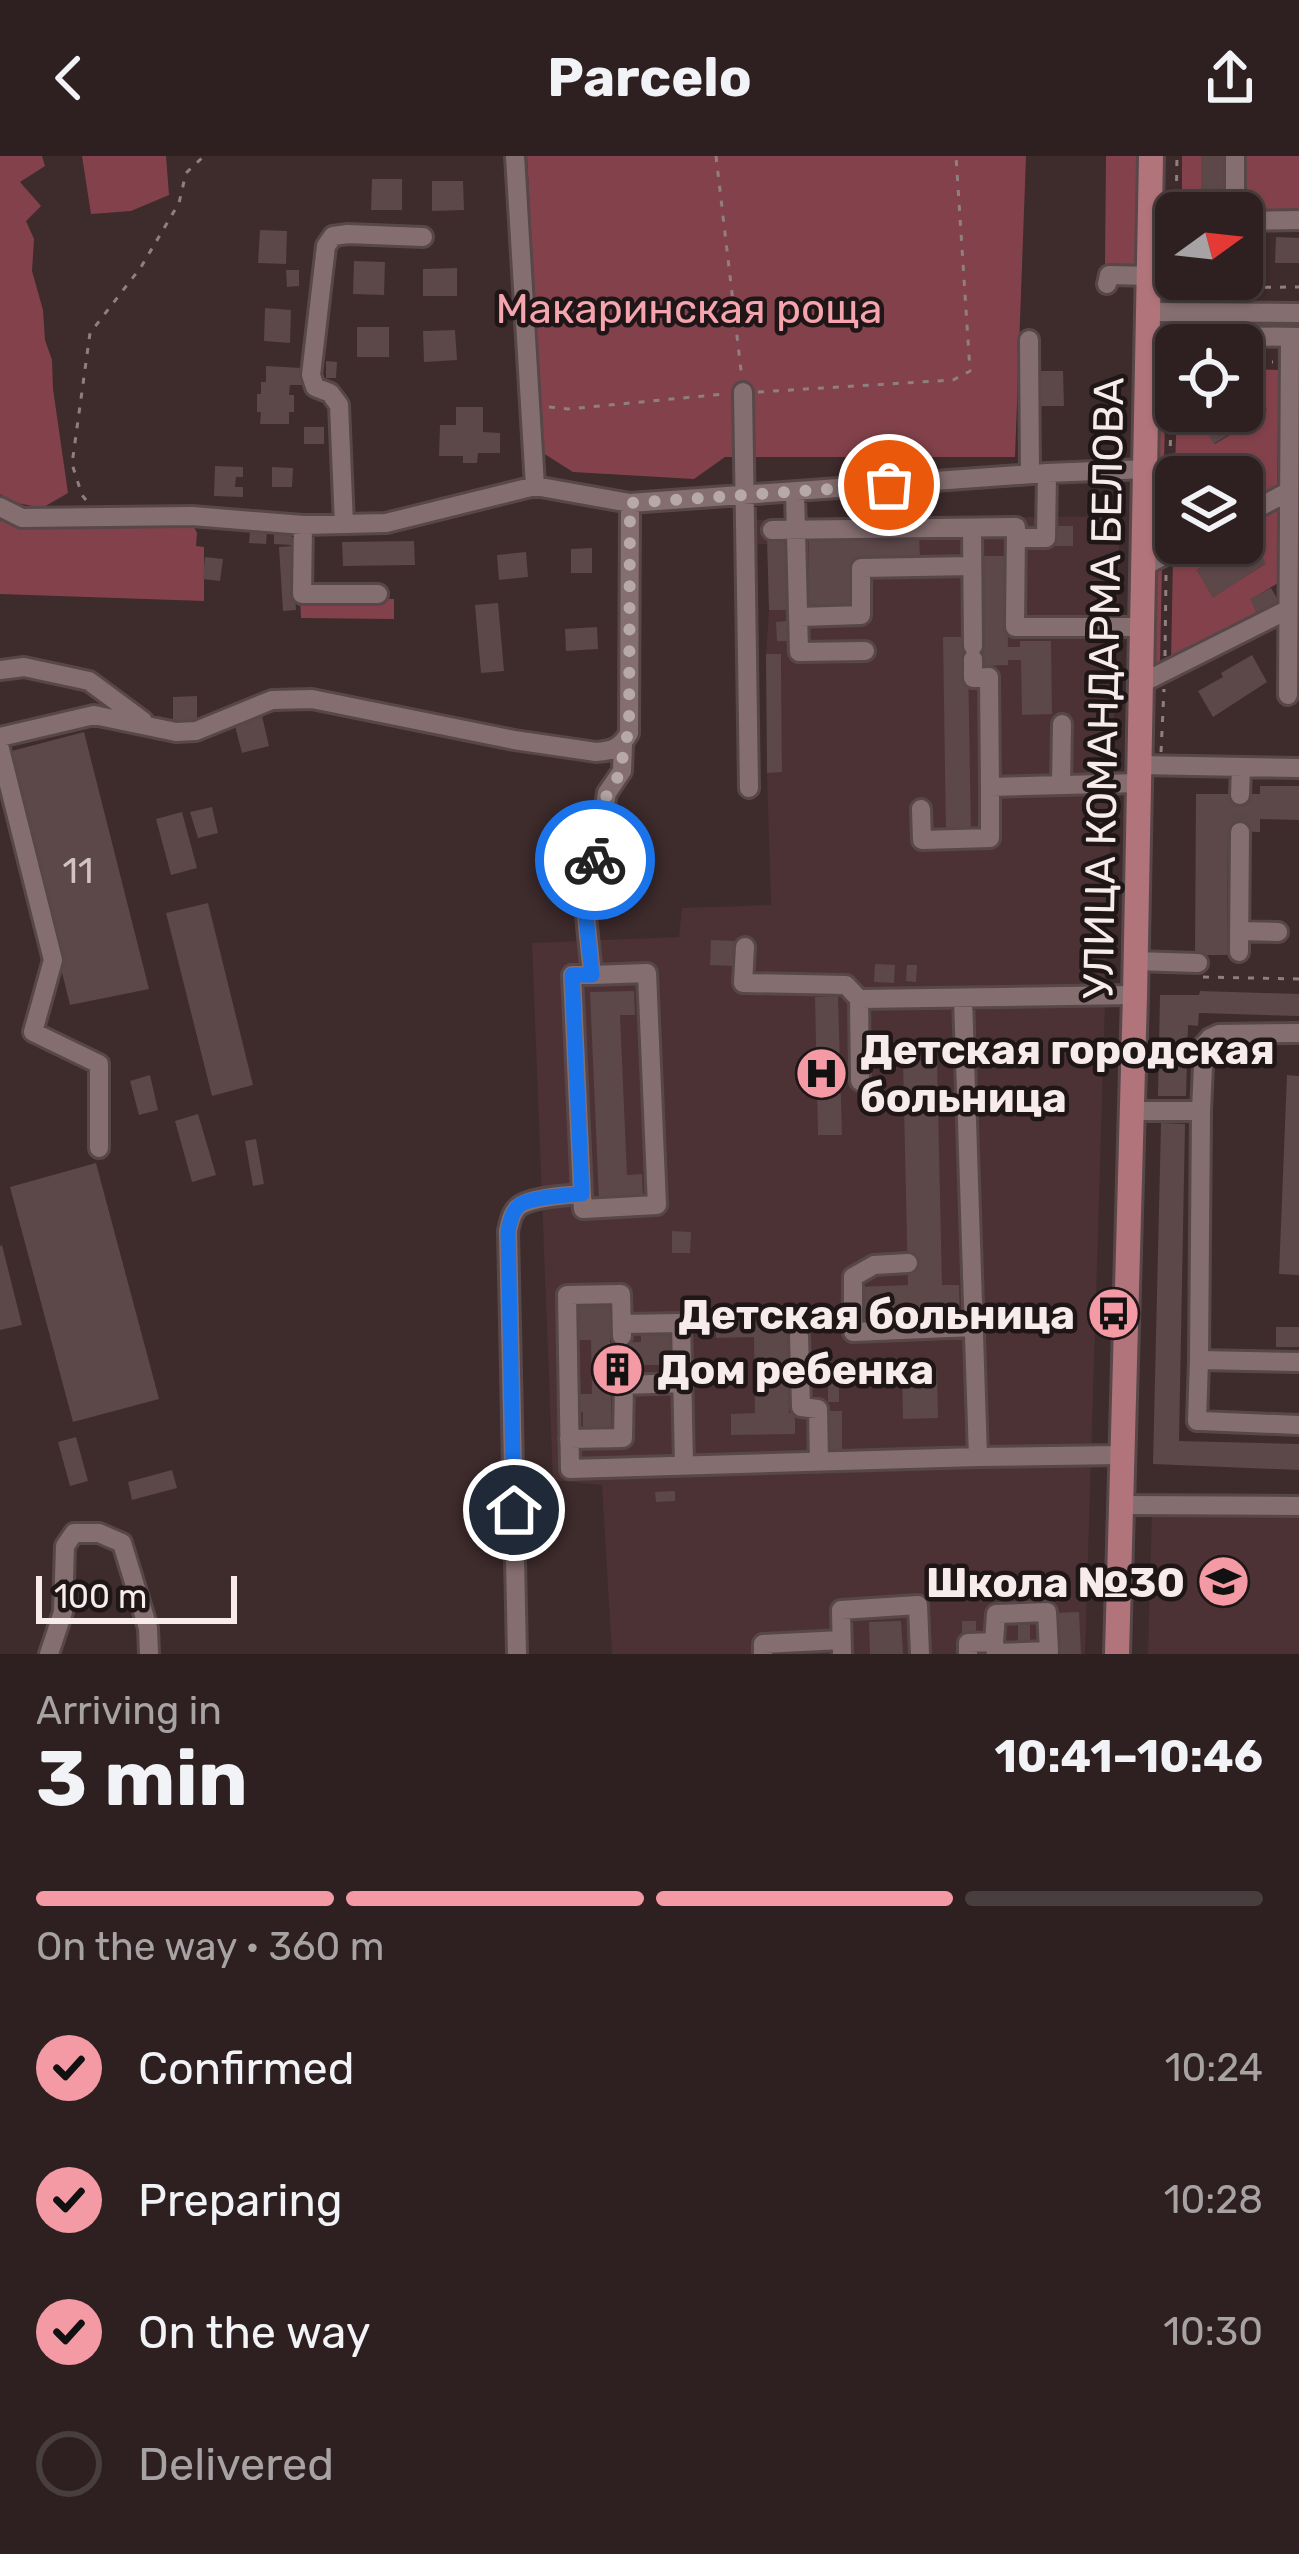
<!DOCTYPE html>
<meta charset="utf-8">
<style>
body{margin:0;font-family:Rubik,sans-serif;background:#3a2d2e;color:#f1f3f6;height:100vh;display:flex;flex-direction:column;font-size:45px;white-space:nowrap}
*{box-sizing:border-box;margin:0}
p{font-size:39px;color:#a7a3a5}
.icon{flex:none;width:66px;height:66px;fill:none;stroke:currentColor;stroke-width:2;stroke-linecap:round;stroke-linejoin:round}
.map{position:relative;height:1498px;overflow:hidden}
.side{display:flex;flex-direction:column;background:#2e2021;flex:1}
.side>*{flex:none}
.needle{width:78px;rotate:75deg}
.fabs{position:absolute;left:1155px;top:36px;display:grid;gap:24px}
.fabs a{display:grid;place-items:center;width:108px;height:108px;border-radius:18px;background:#2e2021;box-shadow:0 3px 9px #0004,0 0 0 3px #493e3f;font-size:60px}
.scale{position:absolute;left:36px;bottom:30px;width:201px;box-sizing:border-box;padding-left:12px;border:6px solid #f8ebec;border-top:0;font-size:33px;line-height:42px;white-space:nowrap;color:#f8ebec;-webkit-text-stroke:9px #1f1617;paint-order:stroke}
.pin{position:absolute;display:grid;place-items:center;width:102px;height:102px;color:#fff;margin:-51px;border:6px solid #fff;border-radius:50%;box-shadow:0 3px 12px #0007}
.courier{position:absolute;display:grid;place-items:center;width:120px;height:120px;margin:-60px;border:9px solid #1a73e8;border-radius:50%;background:#fff;color:#222;box-shadow:0 3px 15px #0007}
.overview em{font-style:normal;font-weight:700}
.overview div{display:flex;flex-direction:column-reverse}
.overview{display:flex;align-items:center;justify-content:space-between;height:204px;padding:0 36px}
h1{font-size:78px;font-weight:700;line-height:90px}
.bar{display:grid;grid-template-columns:repeat(4,1fr);gap:18px 12px;align-content:center;height:144px;padding:0 36px}
.bar i{height:15px;border-radius:9px;background:#493e3f}
.bar .active{background:#f49aa5}
.bar p{grid-column:span 4}
ol{padding:0 36px;list-style:none}
li{display:flex;align-items:center;gap:36px;height:132px}
li p{margin-inline-start:auto}
li .icon{padding:12px;border-radius:50%;background:#f49aa5;color:#111;stroke-width:4}
li:last-child{color:#a7a3a5}
li i{width:66px;height:66px;border:6px solid #493e3f;border-radius:50%}
header{display:flex;justify-content:space-between;align-items:center;height:156px;padding:0 36px;background:#2e2021;font-size:54px;font-weight:700}
.map>svg:first-child{display:block}
.built{fill:#4c3235}
.green{fill:#83424b}
.building{fill:#5c4749}
.lines{fill:none;stroke-linecap:round;stroke-linejoin:round}
.minor-tunnel{stroke:#5a4849;stroke-width:18;stroke-dasharray:18 9;stroke-linecap:butt}
.minor-casing{stroke:#574749;stroke-width:24}
.major-casing{stroke:#574749;stroke-width:30}
.path{stroke:#8f7f80;stroke-width:3;stroke-dasharray:6 9;stroke-linecap:butt}
.minor{stroke:#856e70;stroke-width:18}
.major{stroke:#b2747b;stroke-width:24}
.done{stroke:#b7a8a9;stroke-width:12;stroke-dasharray:0 21.6}
.route{stroke:#1a73e8;stroke-width:15}
.labels{text-anchor:middle;stroke-width:9;stroke-linejoin:round;paint-order:stroke}
.number-label{font-size:36px;fill:#d1c2c3}
.park-label{font-size:42px;fill:#f6a4ad;stroke:#1f1617}
.street-label{font-size:42px;fill:#f8ebec;stroke:#1f1617}
.poi-label{font-size:42px;font-weight:bold;fill:#f8ebec;stroke:#1f1617;text-anchor:start}
</style>
<header><svg class="icon" aria-label="back" viewBox="0 0 24 24"><path d="M15 5l-7 7 7 7"/></svg>Parcelo<svg class="icon" aria-label="share" viewBox="0 0 24 24"><path d="M12 15V3M7 8l5-5 5 5M5 13v7h14v-7"/></svg></header>
<div class="map">
<svg width="1299" height="1498" viewBox="0 0 1299 1498">
<rect width="100%" height="100%" fill="#3e2b2c"/>
<path class="built" d="M1120 360 1085 1498H612L602 1329 553 1324 532 787 679 781 682 752 771 749 767 617 782 615 781 499 766 498 769 454 767 388H753V364Z
M1152 1353 1299 1354V1498H1148Z"/>
<path class="green" d="M0 0H42L45 10 20 26 41 50 26 65 34 83 32 115 43 154 45 184 52 204 53 233 68 337 42 352 12 346 0 338Z
M82 0H166L169 39 131 55 91 58Z
M527 0H1026L1015 301H725L694 323 573 316 543 297Z
M1106 0H1138V108H1105Z
M1182 0H1201V57H1182Z
M1240 0H1299V59L1242 60Z
M1264 87V126H1181V123H1242V88Z
M1195 164 1299 165V173H1195Z
M1243 213 1279 214 1277 331 1242 350V321H1176V386L1172 388 1177 256 1205 255 1198 260 1215 288 1241 272V270L1267 254 1251 226 1242 230Z
M1159 264H1165L1162 394H1156Z
M1280 346V426L1251 443 1259 462 1171 506 1173 402 1196 389 1213 404 1197 414 1213 441 1265 408 1250 381 1242 385V365Z
M0 365 193 369 197 377 196 390 204 391V445L0 438Z
M1155 410H1162L1160 507 1153 506Z
M300 442 394 443V463L301 462Z"/>
<path class="building" d="M1201 0H1225L1224 57H1201Z
M372 23H402V54H371Z
M432 25H463L464 54 432 55Z
M260 74 287 75 286 108 258 107Z
M1276 81 1299 82V107H1275Z
M354 105 385 106 384 139 353 138Z
M457 112V140H423V113Z
M286 114H299V130L287 131Z
M265 152 291 154 290 187 264 185Z
M357 171H389V201H357Z
M455 174 457 204 424 206 423 175Z
M326 205 337 206 336 222H326Z
M266 210 302 212V229H290L289 239H294V256H289V268H260L261 256H257V238H261V226H266Z
M1040 215H1063L1064 250H1040Z
M1250 225 1267 254 1214 288 1197 260 1205 255H1242V230Z
M456 251H483V276L500 277V297H478L477 307H463V300H439L440 269H456Z
M304 271H324V288H304Z
M215 310 243 311V321H236L235 331H243V341L214 340Z
M272 311 293 312 292 331H272Z
M1055 370H1073V390H1054Z
M250 375H267L266 388 249 387Z
M274 376H292L291 389 274 388Z
M919 377 920 404 853 405 854 454H809V378Z
M767 378H786L787 454H769Z
M1250 380 1266 407 1213 442 1197 414Z
M414 385 415 409 343 410 342 386Z
M292 390 296 454 283 455 279 391Z
M592 392V417H571V393Z
M526 396 528 421 499 424 497 399Z
M979 400H1006L1008 491H1020V485H1051L1052 558 1022 559 1021 504H1008V509L982 510 968 503 971 678 946 679 943 481H967Z
M205 401 223 403 220 425 203 423Z
M1271 432 1279 446 1257 457 1250 443Z
M498 447 504 515 481 517 475 449Z
M787 465V485H777L776 466Z
M597 471 598 493 566 495 565 473Z
M766 498H781L782 616 767 617Z
M1252 499 1267 526 1213 561 1198 535 1223 521 1221 517Z
M197 540V566H173V541Z
M262 560 269 590 242 597 234 566Z
M84 576 149 833 70 849 8 596Z
M1260 630H1299V664L1260 663V676L1228 675 1227 799H1195L1196 638H1260Z
M212 651 218 677 198 682 190 656Z
M182 656 197 712 171 719 156 663Z
M208 747 253 929 212 940 166 757Z
M711 784 737 785V810L710 809Z
M875 808 895 809 894 827 874 826Z
M907 809H917L916 826 906 825Z
M634 835 635 859H620L627 1019 642 1018 643 1043 599 1045 590 836Z
M1200 835 1299 838V860L1199 857 1198 870 1188 869 1186 940H1158L1160 839H1199Z
M838 840 842 979H818L815 841Z
M937 904 942 1129H959L960 1165 860 1167 859 1131 908 1129 903 905Z
M150 919 158 954 139 959 130 925Z
M1287 919 1299 920V1119L1279 1118Z
M198 958 216 1019 192 1026 175 965Z
M1161 967 1185 968 1179 1285 1299 1288V1314L1153 1308Z
M256 983 264 1028 253 1030 245 985Z
M96 1007 159 1243 73 1266 10 1031Z
M672 1075 691 1076 690 1097H672Z
M2 1089 22 1169 0 1174V1090Z
M578 1146H610V1187L641 1186V1179H677L678 1209H644V1217H618L619 1234H611V1275H583V1256H578V1238H592L591 1184H578Z
M793 1164V1179H788L789 1257H795V1278L731 1279V1258L755 1257 754 1181 716 1182V1165Z
M1276 1171H1299V1191H1276Z
M937 1213 938 1262 903 1263 902 1214Z
M828 1225 839 1226V1246H828Z
M830 1255H842V1296H830Z
M76 1281 88 1325 70 1330 58 1286Z
M172 1314 177 1332 132 1344 128 1326Z
M675 1335V1345L656 1346 655 1336Z
M1079 1456 1081 1498H1056L1054 1457Z
M901 1465 903 1498H870L869 1466Z
M962 1465H976V1479H962Z
M1018 1467H1030V1490H1018Z"/>
<g class="lines">
<path class="minor-tunnel" d="M1240 676V639"/>
<defs>
<path id="minor" d="M515 0 535 330
M1235 57V0
M1242 65 1299 64
M1107 128 1109 119 1151 120
M1150 156 1299 157
M1150 179 1299 181
M1029 184 1030 318
M743 236 749 632
M1148 264 1176 250
M795 337 799 496 865 495
M0 351 22 362 192 360 303 369 386 367 535 330 630 347 1047 317 1147 313
M1242 360 1288 336
M344 368 339 249 330 237 315 231 311 219 326 90 333 80 348 78 423 81
M303 369 302 438H378
M972 372 973 490
M772 374 1016 371 1015 471H1143
M1017 382H1046L1047 317
M1144 410 1188 387
M799 461 861 459V412L972 410
M973 503V522L989 521 990 631
M0 514 24 511 89 525 143 565
M1142 527 1287 454
M1288 539 1290 181
M0 581 94 559 176 576 196 575 272 544 312 543 514 584 596 596C612 595 621 592 629 577L630 347
M0 593 53 804 33 876 99 908V992
M1139 609 1299 612
M1061 629 1062 568
M1240 639 1241 611
M921 653 922 684 990 682V631L1139 627
M1239 775 1278 776
M745 791 743 827 846 829 859 843 1135 839
M1239 796 1240 676
M1135 805 1198 807
M859 843 860 925
M963 843 978 1301 1121 1299
M1299 877 1219 878 1210 882 1204 889 1201 955 1199 1204 1299 1206
M1131 955H1201
M582 1038 583 1053 657 1049 647 817 592 819
M908 1107 874 1109 853 1121V1176L974 1171
M622 1168 681 1167 684 1309
M622 1180 621 1138 567 1139 570 1313 978 1301
M799 1180 801 1251 818 1253 819 1306
M1197 1265 1199 1204
M1201 1265 1299 1269
M569 1283 623 1282 624 1229 682 1227
M1120 1349 1299 1350
M49 1498 63 1456 65 1390 74 1377H99L122 1387 148 1472 149 1498
M517 1498 508 1075C510 1066 512 1054 521 1049 535 1041 567 1039 582 1038L572 819H592L586 760 607 637 622 615 623 589
M763 1498V1488L841 1484
M842 1498 841 1454 918 1449 920 1498
M968 1498V1487L994 1486 996 1497 1049 1495 1047 1456 996 1458 994 1486"/>
<path id="major" d="M1117 1498 1135 839 1151 0"/>
</defs>
<use href="#minor" class="minor-casing"/>
<use href="#major" class="major-casing"/>
<path class="path" d="M716 0 742 223
M1176 55 1177 0
M1175 132 1299 131
M1175 140 1176 58
M1242 205 1273 206
M758 236 953 224 970 215 956 0
M1172 236 1174 198
M549 251 568 253 724 238
M86 344 82 339 72 308 90 177 141 111 179 47 186 17 204 0
M1167 380 1171 269
M1165 500 1166 419
M1161 596 1164 533
M1203 821 1299 823"/>
<use href="#minor" class="minor"/>
<use href="#major" class="major"/>
</g>
<g class="lines">
<path class="done" d="M595 704 607 637 622 615 623 589 629 577 630 347 889 329"/>
<path class="route" d="M514 1354 508 1075C510 1066 512 1054 521 1048 534 1041 567 1039 582 1038L572 819H592L586 760 595 704"/>
</g>
<defs>
<symbol id="hospital-disc" viewBox="-11 -11 22 22"><circle r="9.5" fill="#f49aa5" stroke="#1f1617"/><path d="M-5-5h3v3.5h4V-5h3V5h-3V1.5h-4V5h-3Z" fill="#111"/></symbol>
<symbol id="bus-disc" viewBox="-11 -11 22 22"><circle r="9.5" fill="#f49aa5" stroke="#1f1617"/><path d="M-5-6H5V4H4V6H2V4H-2V6H-4V4H-5ZM-3.5-4V0h7V-4ZM-3.5 1.2v1.5H-2V1.2ZM2 1.2v1.5H3.5V1.2Z" fill="#111"/></symbol>
<symbol id="building-disc" viewBox="-11 -11 22 22"><circle r="9.5" fill="#f49aa5" stroke="#1f1617"/><path d="M-4-6H4V6H1V3H-1V6H-4ZM-2.5-4.3h1.7v1.8h-1.7ZM.8-4.3h1.7v1.8H.8ZM-2.5-1h1.7V.8h-1.7ZM.8-1h1.7V.8H.8Z" fill="#111"/></symbol>
<symbol id="school-disc" viewBox="-11 -11 22 22"><circle r="9.5" fill="#f49aa5" stroke="#1f1617"/><path d="M0-5L7-2L0 1L-7-2ZM-4 1L0 2.5L4 1V4Q0 6-4 4Z" fill="#111"/></symbol>
</defs>
<g fill-rule="evenodd">
<use href="#hospital-disc" x="792" y="888" width="59" height="59"/>
<use href="#bus-disc" x="1084" y="1128" width="59" height="59"/>
<use href="#building-disc" x="588" y="1184" width="59" height="59"/>
<use href="#school-disc" x="1194" y="1396" width="59" height="59"/>
</g>
<g class="labels">
<g class="number-label">
<text x="78" y="727">11</text>
</g>
<g class="park-label">
<text x="689" y="167">Макаринская роща</text>
</g>
<g class="street-label">
<text transform="translate(1103 532) rotate(-89)" y="15">УЛИЦА КОМАНДАРМА БЕЛОВА</text>
</g>
<g class="poi-label">
<text x="860" y="908">Детская городская<tspan x="860" dy="48">больница</tspan></text>
<text x="1075" y="1173" text-anchor="end">Детская больница</text>
<text x="657" y="1228">Дом ребенка</text>
<text x="1185" y="1441" text-anchor="end">Школа №30</text>
</g>
</g>
</svg>
<div class="fabs">
<a><svg class="needle" viewBox="-14 -14 28 28"><path d="M0-13l5 13h-10z" fill="#e53935"/><path d="M0 13l5-13h-10z" fill="#a7a3a5"/></svg></a>
<a><svg class="icon" aria-label="locate" viewBox="0 0 24 24"><circle cx="12" cy="12" r="6"/><path d="M12 2v4M12 18v4M2 12h4M18 12h4"/></svg></a>
<a><svg class="icon" aria-label="layers" viewBox="0 0 24 24"><path d="M12 4l9 5-9 5-9-5zM3 14l9 5 9-5"/></svg></a>
</div>
<div class="scale">100 m</div>
<div class="pin" style="left:889px;top:329px;background:#ea580c"><svg class="icon" aria-label="bag" viewBox="0 0 24 24"><path d="M5 8h14l-1 12H6zM9 8a3 3 0 0 1 6 0"/></svg></div>
<div class="pin" style="left:514px;top:1354px;background:#1f2937"><svg class="icon" aria-label="home" viewBox="0 0 24 24"><path d="M3 11l9-7 9 7M6 9v11h12V9"/></svg></div>
<div class="courier" style="left:595px;top:704px"><svg class="icon" aria-label="bike" viewBox="0 0 24 24"><circle cx="6" cy="16" r="4"/><circle cx="18" cy="16" r="4"/><path d="M6 16l4-8h5l3 8M10 8l3 8H6M13 5h3"/></svg></div>
</div>
<section class="side">
<div class="overview"><div><h1>3 min</h1><p>Arriving in</p></div><em>10:41–10:46</em></div>
<div class="bar"><i class="active"></i><i class="active"></i><i class="active"></i><i></i><p>On the way · 360 m</p></div>
<ol>
<li><svg class="icon" aria-label="check" viewBox="0 0 24 24"><path d="M5 12l5 5 9-10"/></svg>Confirmed<p>10:24</p></li>
<li><svg class="icon" aria-label="check" viewBox="0 0 24 24"><path d="M5 12l5 5 9-10"/></svg>Preparing<p>10:28</p></li>
<li><svg class="icon" aria-label="check" viewBox="0 0 24 24"><path d="M5 12l5 5 9-10"/></svg>On the way<p>10:30</p></li>
<li><i></i>Delivered</li>
</ol>
</section>
